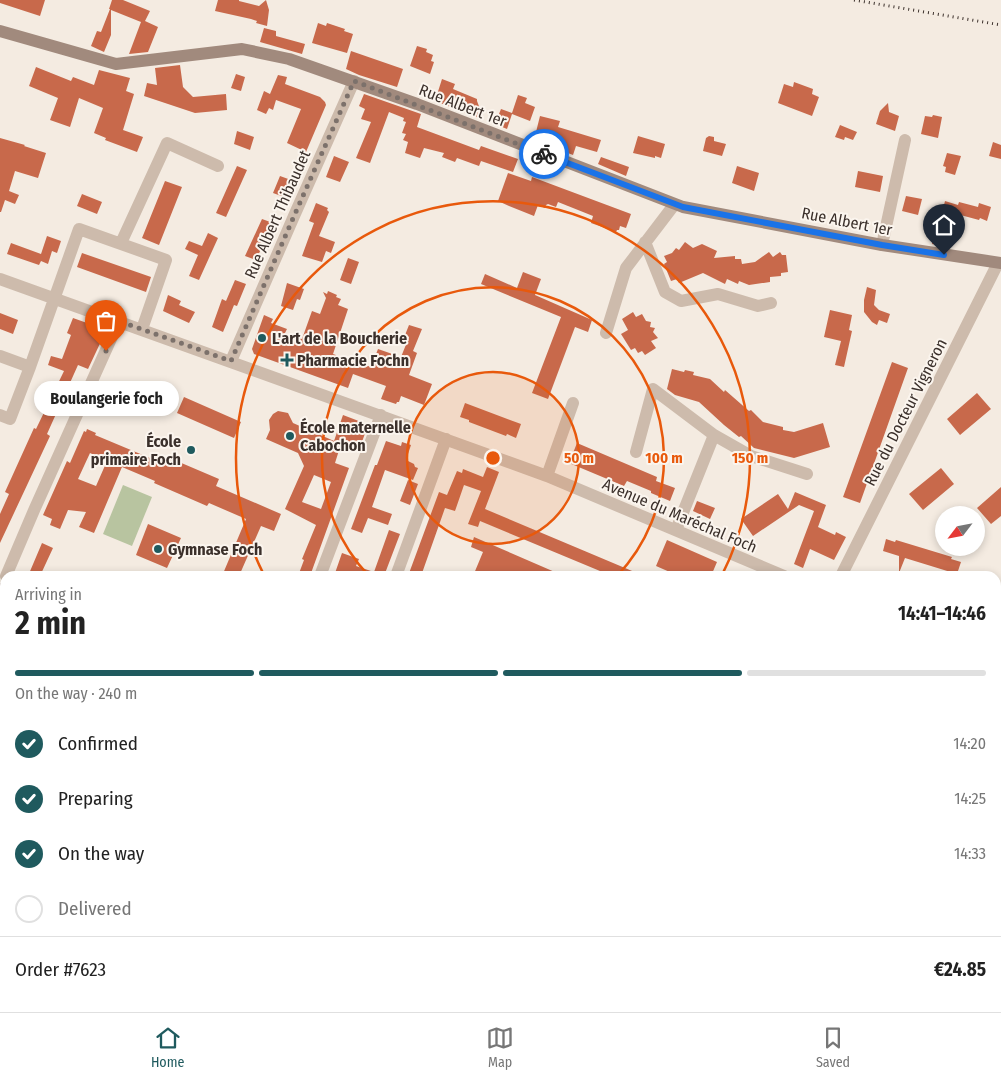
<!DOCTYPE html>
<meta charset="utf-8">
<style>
body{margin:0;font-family:"Fira Sans Condensed",sans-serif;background:#f2f2f2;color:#222;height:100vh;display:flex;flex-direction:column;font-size:19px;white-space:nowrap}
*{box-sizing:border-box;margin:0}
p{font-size:16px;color:#767676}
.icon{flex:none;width:28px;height:28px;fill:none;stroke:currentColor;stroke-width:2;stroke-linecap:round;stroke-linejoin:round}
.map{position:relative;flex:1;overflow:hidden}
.details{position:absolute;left:0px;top:571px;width:1001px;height:441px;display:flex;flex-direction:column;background:#fff;border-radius:15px 15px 0 0;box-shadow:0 2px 8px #0003}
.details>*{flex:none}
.needle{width:32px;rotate:238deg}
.buttons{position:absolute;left:935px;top:506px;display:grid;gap:10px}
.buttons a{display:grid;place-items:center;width:50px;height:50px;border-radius:50%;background:#fff;box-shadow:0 2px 8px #0003;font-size:25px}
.pin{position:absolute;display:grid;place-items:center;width:42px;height:42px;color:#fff;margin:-51px -21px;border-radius:50% 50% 50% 0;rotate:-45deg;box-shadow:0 0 5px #0007}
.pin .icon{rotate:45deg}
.courier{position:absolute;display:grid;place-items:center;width:50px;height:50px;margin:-25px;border:4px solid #1a73e8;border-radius:50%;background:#fff;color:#222;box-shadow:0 1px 6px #0007}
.bubble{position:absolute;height:35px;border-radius:18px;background:#fff;box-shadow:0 2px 8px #0003;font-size:16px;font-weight:700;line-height:35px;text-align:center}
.summary em{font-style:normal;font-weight:700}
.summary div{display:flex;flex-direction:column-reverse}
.summary{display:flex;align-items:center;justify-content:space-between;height:85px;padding:0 15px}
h1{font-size:32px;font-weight:700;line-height:38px}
.bar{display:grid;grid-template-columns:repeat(4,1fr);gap:8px 5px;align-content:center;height:60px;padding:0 15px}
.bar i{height:6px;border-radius:4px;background:#e0e0e0}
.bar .selected{background:#1f5a5e}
.bar p{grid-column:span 4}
.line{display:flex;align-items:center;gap:12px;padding:0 15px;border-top:1px solid #e0e0e0}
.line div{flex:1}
ol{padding:0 15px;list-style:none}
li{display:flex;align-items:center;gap:15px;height:55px}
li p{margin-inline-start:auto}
li .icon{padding:5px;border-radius:50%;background:#1f5a5e;color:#fff;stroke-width:4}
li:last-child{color:#767676}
li i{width:28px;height:28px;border:2px solid #e0e0e0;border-radius:50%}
.menu{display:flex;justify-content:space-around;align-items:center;height:70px;border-top:1px solid #e0e0e0;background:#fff;font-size:14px;color:#767676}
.menu a{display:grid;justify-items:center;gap:2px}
.menu .selected{color:#1f5a5e}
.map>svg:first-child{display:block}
.green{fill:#b8c4a0}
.building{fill:#c8694b;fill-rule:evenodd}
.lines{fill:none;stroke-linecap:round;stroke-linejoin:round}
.street{stroke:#cdbbac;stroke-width:12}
.secondary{stroke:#a18a7d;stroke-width:12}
.rail{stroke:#3b302b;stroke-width:3;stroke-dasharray:1 4;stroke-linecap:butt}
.done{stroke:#7c716b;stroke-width:5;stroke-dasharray:0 9}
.route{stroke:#1a73e8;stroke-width:6}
.ring{fill:none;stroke:#e8590c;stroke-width:2.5}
.poi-dot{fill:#1f5a5e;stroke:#fbf5ee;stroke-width:2}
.labels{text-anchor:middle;stroke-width:4;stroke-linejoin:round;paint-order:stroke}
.street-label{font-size:16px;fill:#3b302b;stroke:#fbf5ee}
.poi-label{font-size:16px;font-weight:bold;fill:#3b302b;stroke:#fbf5ee;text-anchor:start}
.centre{fill:#e8590c;stroke:#fbf5ee;stroke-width:2.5}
.ring-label{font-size:15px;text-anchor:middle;font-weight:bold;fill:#e8590c;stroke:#fbf5ee;stroke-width:4;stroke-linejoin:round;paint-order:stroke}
</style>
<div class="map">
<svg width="1001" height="1012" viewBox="0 0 1001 1012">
<rect width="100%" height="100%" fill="#f4ebe1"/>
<path class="green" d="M123 485 152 497 132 546 103 534Z"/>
<path class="building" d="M0 0H45L40 16 0 3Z
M112 0H123L150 11 145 21 158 27 148 52 129 54 141 22 111 10V35L104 52 91 46 97 31 101 32 110 9H109Z
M218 0H239V1L259 6 266 0 269 10 267 26 256 23 257 21 251 19 215 11Z
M318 23 326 26 327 23 345 29 344 31 353 34 347 53 312 43Z
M264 28 276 31V36L305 44 302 54 260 42Z
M417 46 427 49 426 52 433 55 431 61 434 62 430 74 410 66Z
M351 51 403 69 397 87 359 75 346 69Z
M180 65 183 87 193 97 226 94 227 110 195 113 144 96 147 83 157 85 155 68Z
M36 67 71 81 73 77 94 85 99 70 130 78 126 91 134 94 123 130 143 137 137 152 105 140 106 138 94 133 103 108 79 98 70 127 50 120 58 98 29 86Z
M236 74 245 77 241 91 231 88Z
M278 75 287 77 285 84 320 97 325 102 326 105 306 152 287 143 301 109 276 100 273 110 269 108 266 114 257 110 264 91 270 94Z
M442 79 455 84 453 89 477 99V101L480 109 477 117 435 101Z
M794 82 813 89 812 94 819 97 812 116 778 103 784 84 793 87Z
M364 94 421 114 417 127 479 150 481 146 518 159 513 172 481 161 479 166 457 158 455 162 442 157 444 153 424 148 420 158 405 153 408 142 403 140 406 134 402 133 406 122 403 121 404 118 389 112 370 163 356 158 371 122 361 119 365 109 359 106Z
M518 95 527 98 525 103 535 107 530 121 512 114 507 129 495 124 501 109 512 113Z
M888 103 889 112 899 116 895 131 876 124 880 111Z
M933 115 942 117 938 138 921 134 925 116 932 117Z
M540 116 560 121 558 127 601 140 597 152 576 146 573 155 534 140Z
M840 125 857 132 853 140 845 137 844 140 835 137Z
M237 131 254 137 250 150 234 144Z
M638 136 665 144 661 158 655 156V158L633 153Z
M709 136 714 137V141L726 144 722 156 703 151 706 138Z
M0 138 25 145 24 146 46 153 38 178 15 171 9 191 19 195 15 204 5 200 1 212H0Z
M993 142 1001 145V159L989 156Z
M947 153 961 156 955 175 945 172 946 167 943 166Z
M334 156 349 162 340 182 326 177Z
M601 157 629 167 626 176 598 164Z
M237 166 247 170 226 217 216 213Z
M737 166 759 173 754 191 732 183Z
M858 171 883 176 880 192 855 187Z
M508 173 531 181 532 177 631 214 626 228 620 226 619 230H617L616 232 591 223 593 216 558 202 556 207 548 204 546 205 545 208 538 205 534 216 509 206 498 201Z
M280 176 291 180 284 197 273 193Z
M165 181 182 187 159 245 142 238Z
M82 194 102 202 97 214 77 206Z
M906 196 922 199 918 215 902 211Z
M945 201 958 205 959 202 978 207 979 203 991 207 987 221 980 218 979 220 953 213 944 246 932 244 933 236H936Z
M316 203 328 208 327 210 329 212 319 236 335 242 331 253 326 251 322 262 302 256 314 223 309 221Z
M262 219 273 223 256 260 245 256Z
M208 233 218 238 199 280 189 276 198 255 185 249 189 241 202 246Z
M47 236 61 241 57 253 52 251 48 264 41 261 39 265 7 254 11 243 41 254Z
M685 242 693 248 702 244 717 251 714 258 735 256V259H741L742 264 755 262 769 252 773 257 780 252 782 255H786L788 272 781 273V276L770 277V282L749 285 739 281 738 284 727 279 725 284 703 273 679 283 677 279 671 281 664 264 667 262 664 256 672 253 676 248 679 250Z
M82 253 151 277 146 292 77 267Z
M348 258 359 262 351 284 340 280Z
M523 272 541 279 535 295 592 320 588 332 575 327 548 399 532 393 561 317 481 284 485 274 517 288Z
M235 280 246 284 237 306 234 305 223 332 212 327 222 299 226 301Z
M287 283 304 289 300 300 297 299 293 310 281 306Z
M867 287 876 290 874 305 879 310 890 314 887 323 879 320 877 325 872 322 864 312V300Z
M328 291 337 295 336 297 341 299 338 305 348 309 333 354 371 367 378 349 401 357 409 337 405 335 409 325 422 329 413 351 417 353 409 375 432 384 424 405 401 396 399 402H397L396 404 381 399 386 386 353 374 348 388 254 354 252 349 264 315 273 319 271 323 287 329 285 333 302 339 312 311 320 314 326 298 323 292 327 294Z
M168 295 181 301 179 305 195 312 189 323 163 311Z
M830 310 852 315 849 330 852 331 844 367 835 365 841 341 824 337Z
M633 312 636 317 642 314 646 321 651 322 650 327 655 328 653 332 658 338 651 341 656 348 645 355 642 351 638 353 635 348 631 350 621 334 628 330 622 319Z
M0 313 18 320 13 334 0 329Z
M73 318 101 328 104 335 88 369 78 365 47 434 50 436 0 543V514L9 494 5 492 34 428 36 429 64 371 48 365 51 356 62 359 71 335 67 333Z
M892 362 908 368 860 503 843 497Z
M672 369 684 372 685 370 694 372 693 375 710 379 724 392 725 390 749 411 751 410 763 422 783 427V430L794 432 823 423 830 447 794 458 754 448 741 436 739 437 724 425 699 402 675 395 667 389Z
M977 393 991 409 960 435 947 419Z
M184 397 241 422 234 438 177 413Z
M465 403 521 424 516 438 507 434 506 436 469 422V420L460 417Z
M278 411 288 413 293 423 341 444 335 463 349 468 310 576H298L304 560 302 559 316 525 285 509 304 466 298 453 266 439 270 430 269 420 273 414ZM314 475 331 482 321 509 302 502Z
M343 415 364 423 367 428 359 450 334 441Z
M87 429 96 433 95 435 162 463 165 456 219 479 216 486 281 514 274 531 261 526 239 576H222L246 519 209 503 207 506 154 483 155 481 122 467 94 533 79 527 86 512 68 510 60 529 50 525 52 519 43 515 67 461 70 463 84 431 86 432ZM90 453 107 461 96 486 78 479Z
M386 441 401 446 402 442 411 445 406 460 414 464 415 467 418 468 413 480 385 470 372 507 392 514 388 525 368 518 362 533 351 529 375 465H377Z
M577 443 657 477 656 481 675 488 670 501 651 493V491L627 481 624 486 569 463Z
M487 467 499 472 485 509 644 576H612L480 521 478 527 468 524 481 491 464 485 455 511 445 508 421 576H408L439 492 447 495 457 471 462 473 463 469 483 477Z
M941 468 954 484 923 510 909 494Z
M408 480 418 484 410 505 400 501Z
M1001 487V516L991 524 977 508Z
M795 492 826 505 818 527 835 535 836 532 846 537 834 560 810 549 803 568 794 564 814 511 799 505 753 536 741 519 778 494 788 509Z
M697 501 715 508 710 519 693 511Z
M148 524 181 538 167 568 136 555Z
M389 530 400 534 384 576H334L342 553 359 559 356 566 374 572Z
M474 537 564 576H496L487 573 486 576H473L483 552 471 547Z
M886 539 895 542 896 540 952 557 951 559 961 562 957 574 905 558 899 573V556L883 551Z
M667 540 717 562 711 576H679L656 566Z
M42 543 53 548 40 576H28Z"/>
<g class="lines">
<path class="street" d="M645 242 665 292 681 301 718 294 758 306 771 303
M121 243 167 143 218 166
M882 245 905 140
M0 279 547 476 784 576
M606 333 626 268 674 205
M0 356 30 367 79 229 166 260 142 329
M231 361 294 216 354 81
M0 415 10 419 30 367
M636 452 653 389 714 435
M547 476 573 403
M676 530 714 435 751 456 807 474
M6 576 35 508 119 321
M320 576 381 415
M396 576 446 439
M841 576 998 263
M996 645 1001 646
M996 753 1001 755
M0 758 5 759
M996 848 1001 855
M996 934 1001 936
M0 987 5 990
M178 1008 179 1012
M4 1012 6 1008
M328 1012 333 1008
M611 1012 613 1008"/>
<path class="secondary" d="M0 31 116 64 242 49 289 59 417 104 683 207 882 245 1001 263
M0 589 5 591
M937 1008 946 1012"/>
<path class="rail" d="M854 0 1001 25"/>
</g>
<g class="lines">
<path class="done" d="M106 351 119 321 231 361 294 216 354 81 544 154"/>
<path class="route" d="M544 154 683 207 882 245 944 255"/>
</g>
<circle cx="493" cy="458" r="86" fill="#e8590c" fill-opacity=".12"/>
<g class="ring">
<circle cx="493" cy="458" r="86"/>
<path d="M369 576A171 171 0 1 1 617 576"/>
<path d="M264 575A257 257 0 1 1 722 575"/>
</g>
<g class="poi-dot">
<circle cx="262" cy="338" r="5"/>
<path d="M284.5 352.5h5v5h5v5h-5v5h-5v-5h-5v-5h5z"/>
<circle cx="290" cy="436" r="5"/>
<circle cx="191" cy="450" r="5"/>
<circle cx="158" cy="549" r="5"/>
</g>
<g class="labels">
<g class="street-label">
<text transform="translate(463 105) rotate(21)" y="6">Rue Albert 1er</text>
<text transform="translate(277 214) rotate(-66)" y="6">Rue Albert Thibaudet</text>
<text transform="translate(847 221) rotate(11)" y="6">Rue Albert 1er</text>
<text transform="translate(905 412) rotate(-63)" y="6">Rue du Docteur Vigneron</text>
<text transform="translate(680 515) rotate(23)" y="6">Avenue du Maréchal Foch</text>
</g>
<g class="poi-label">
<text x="272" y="344">L'art de la Boucherie</text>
<text x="297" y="366">Pharmacie Fochn</text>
<text x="300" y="433">École maternelle<tspan x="300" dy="18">Cabochon</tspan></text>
<text x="181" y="447" text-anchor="end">École<tspan x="181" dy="18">primaire Foch</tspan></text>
<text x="168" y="555">Gymnase Foch</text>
</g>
</g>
<circle cx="493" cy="458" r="8" class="centre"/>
<g class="ring-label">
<text x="579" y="463">50 m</text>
<text x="664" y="463">100 m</text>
<text x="750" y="463">150 m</text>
</g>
</svg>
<div class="buttons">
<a><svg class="needle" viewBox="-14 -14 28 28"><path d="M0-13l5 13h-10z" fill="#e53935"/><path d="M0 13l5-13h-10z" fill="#767676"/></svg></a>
</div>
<div class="pin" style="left:106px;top:351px;background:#ea580c"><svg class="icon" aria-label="bag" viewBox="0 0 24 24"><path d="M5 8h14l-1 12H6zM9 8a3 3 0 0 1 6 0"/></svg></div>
<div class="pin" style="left:944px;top:255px;background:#1f2937"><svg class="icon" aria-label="home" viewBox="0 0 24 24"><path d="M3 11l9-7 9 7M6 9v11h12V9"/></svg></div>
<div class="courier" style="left:544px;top:154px"><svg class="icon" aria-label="bike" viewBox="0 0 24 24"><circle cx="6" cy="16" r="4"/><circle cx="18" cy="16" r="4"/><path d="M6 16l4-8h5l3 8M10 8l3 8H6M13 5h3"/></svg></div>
<div class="bubble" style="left:34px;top:381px;width:145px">Boulangerie foch</div>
<section class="details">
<div class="summary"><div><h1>2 min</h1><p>Arriving in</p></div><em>14:41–14:46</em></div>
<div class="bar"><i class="selected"></i><i class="selected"></i><i class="selected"></i><i></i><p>On the way · 240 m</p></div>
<ol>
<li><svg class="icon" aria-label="check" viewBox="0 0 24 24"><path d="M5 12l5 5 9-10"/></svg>Confirmed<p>14:20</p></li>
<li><svg class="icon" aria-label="check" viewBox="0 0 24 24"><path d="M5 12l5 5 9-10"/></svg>Preparing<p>14:25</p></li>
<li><svg class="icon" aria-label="check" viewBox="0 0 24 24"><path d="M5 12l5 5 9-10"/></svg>On the way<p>14:33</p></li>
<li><i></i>Delivered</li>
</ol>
<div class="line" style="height:65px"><div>Order #7623</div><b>€24.85</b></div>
</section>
</div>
<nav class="menu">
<a class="selected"><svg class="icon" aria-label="home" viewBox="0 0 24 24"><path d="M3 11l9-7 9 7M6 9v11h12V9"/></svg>Home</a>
<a><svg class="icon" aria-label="map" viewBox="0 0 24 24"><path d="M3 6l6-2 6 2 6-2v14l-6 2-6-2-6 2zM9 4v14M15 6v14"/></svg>Map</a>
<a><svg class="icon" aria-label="saved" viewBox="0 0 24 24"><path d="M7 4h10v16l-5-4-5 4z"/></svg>Saved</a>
</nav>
